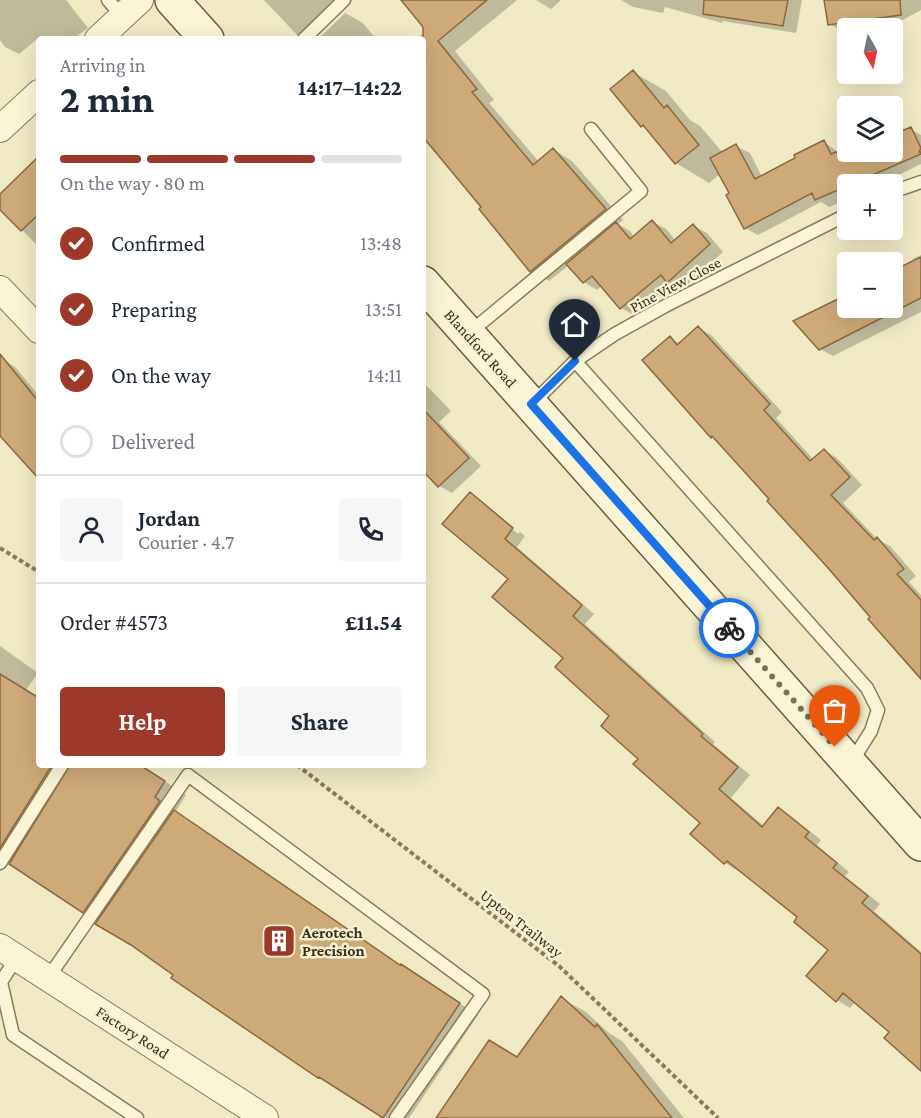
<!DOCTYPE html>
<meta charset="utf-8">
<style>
body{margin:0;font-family:"Crimson Pro",serif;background:#f6f6f7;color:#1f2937;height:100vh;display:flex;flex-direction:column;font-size:22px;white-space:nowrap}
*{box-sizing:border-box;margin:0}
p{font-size:20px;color:#747a83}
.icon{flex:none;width:33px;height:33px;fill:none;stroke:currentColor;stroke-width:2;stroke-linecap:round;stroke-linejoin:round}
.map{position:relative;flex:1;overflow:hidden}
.sheet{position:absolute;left:36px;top:36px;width:390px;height:732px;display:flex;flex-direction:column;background:#fff;border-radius:6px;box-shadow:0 6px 24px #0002}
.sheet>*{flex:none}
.needle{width:39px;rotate:171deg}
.fabs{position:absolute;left:837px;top:18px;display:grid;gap:12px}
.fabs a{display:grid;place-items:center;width:66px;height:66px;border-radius:6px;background:#fff;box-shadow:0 6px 24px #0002;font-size:30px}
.pin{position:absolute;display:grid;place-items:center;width:51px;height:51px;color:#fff;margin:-62px -26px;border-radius:50% 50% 50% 0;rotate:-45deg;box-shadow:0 0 6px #0007}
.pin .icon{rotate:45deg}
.courier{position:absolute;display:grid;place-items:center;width:60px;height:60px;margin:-30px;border:4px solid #1a73e8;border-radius:50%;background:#fff;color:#222;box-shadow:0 2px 8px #0007}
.summary em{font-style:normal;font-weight:700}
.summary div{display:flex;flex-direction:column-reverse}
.summary{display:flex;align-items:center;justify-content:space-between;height:102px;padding:0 24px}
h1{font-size:39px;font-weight:700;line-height:45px}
.bar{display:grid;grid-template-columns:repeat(4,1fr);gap:9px 6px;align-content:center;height:72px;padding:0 24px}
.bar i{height:8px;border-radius:4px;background:#e0e1e3}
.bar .active{background:#9c3928}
.bar p{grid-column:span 4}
.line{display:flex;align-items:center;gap:15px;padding:0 24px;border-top:2px solid #e0e1e3}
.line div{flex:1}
.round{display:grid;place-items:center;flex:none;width:63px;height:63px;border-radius:6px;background:#f6f6f7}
ol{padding:0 24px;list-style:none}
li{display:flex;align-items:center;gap:18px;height:66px}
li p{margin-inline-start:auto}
li .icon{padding:6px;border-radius:50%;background:#9c3928;color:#fff;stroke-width:4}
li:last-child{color:#747a83}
li i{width:33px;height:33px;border:3px solid #e0e1e3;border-radius:50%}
.primary-button{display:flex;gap:12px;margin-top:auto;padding:12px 24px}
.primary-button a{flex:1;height:69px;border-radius:6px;background:#9c3928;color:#fff;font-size:24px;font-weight:700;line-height:69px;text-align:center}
.primary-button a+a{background:#f6f6f7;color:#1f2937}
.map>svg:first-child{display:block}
.shadow{fill:#0003}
.building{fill:#cfaa79;stroke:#8b683f;stroke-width:1.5}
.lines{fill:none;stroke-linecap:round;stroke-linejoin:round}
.service-casing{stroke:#8b7b5a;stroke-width:15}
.minor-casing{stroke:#8b7b5a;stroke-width:28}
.secondary-casing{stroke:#6d5c3d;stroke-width:36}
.path{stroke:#8b7b5a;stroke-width:4;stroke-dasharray:4.5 3;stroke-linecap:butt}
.service{stroke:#faf5d7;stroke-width:12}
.minor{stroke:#faf5d7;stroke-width:26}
.secondary{stroke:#faf5d7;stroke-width:33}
.done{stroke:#797158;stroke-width:6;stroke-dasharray:0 10.8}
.route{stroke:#1a73e8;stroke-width:8}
.labels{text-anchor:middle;stroke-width:5;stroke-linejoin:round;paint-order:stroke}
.street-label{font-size:16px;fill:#3a301e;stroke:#f7f2d4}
.poi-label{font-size:16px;font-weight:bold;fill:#3a301e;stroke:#f7f2d4;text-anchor:start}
</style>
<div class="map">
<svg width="921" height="1118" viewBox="0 0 921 1118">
<rect width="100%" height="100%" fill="#efe9c4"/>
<path class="shadow" d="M0 0H66L88 28 73 39H43L41 36 19 54 5 47 0 40Z
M264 0H353L313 39H301Z
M403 0H517L455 51 494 100 489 103 539 162 554 150 572 161 623 220 618 224 630 231 634 237 653 222 666 229 676 241 694 226 707 233 723 252 681 290 672 284 634 315 621 308 602 286 597 290 584 282 569 265 549 281 531 271 483 207 423 39H416L427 30Z
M536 0H561L551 9Z
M621 0H802L796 33 722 21V23L665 7 663 13 633 7Z
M826 0H921V10L895 24 848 28V31H843L829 24Z
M345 13 363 23 376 39H318Z
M633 72 666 91 690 120 700 126 723 153 736 146 750 153 762 177 824 142 838 152 848 148V152H892V127L895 126 904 132 911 129 921 135V164L880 184H848V199L829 207 821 202 758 235 745 228 720 174 709 183 676 163 649 130 642 125Z
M39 167V247L0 208V196Z
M921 255V312L833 356 820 349 848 308H892L914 262 912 259Z
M699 328 711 335 782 412 776 418 814 460 824 450 837 458 862 485 843 503 878 540 890 546 916 576 909 582 921 595V677L718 441 712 437 670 338 681 344Z
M0 357 16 368 39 396V475L0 434Z
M423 382 451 411 439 422 481 466 452 493 439 486 423 469Z
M470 494 481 500V503L518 534 520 532 525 536 517 547 594 614 585 624 715 742 713 744 750 775 731 798 764 826 778 808 791 816 821 840 817 845 849 872 845 876 880 904 874 911 921 952V1069L891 1032 856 1001 850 1008 837 1000 830 950 800 917 740 869 738 871 725 863 692 834 702 823 640 759 612 716 565 657 510 579Z
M0 646 38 673 26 690 39 699V765H143V767L186 795 176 811 181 816 403 967 478 1015 409 1118H386L319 1077 99 921 0 854Z
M561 998 586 1012 609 1033 622 1041 684 1118H438L518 1059Z"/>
<path class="building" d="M401 0H487L438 41 477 89 472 92 533 165 553 148 606 209 530 272 479 209 481 207 423 137V27Z
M704 0H788L783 26 703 14Z
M824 0H900L901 15 828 25Z
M633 70 664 108 667 105 699 145 675 164 643 125 641 127 610 89Z
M911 127 921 148 919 152H921V154L815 200 812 193 744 229 726 195 729 193 710 158 736 144 755 179 795 158 794 155 824 140 831 154 836 152H892V135Z
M39 156V214L21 231 0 210V194Z
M652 220 671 243 693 224 710 244 667 283 661 275 620 309 592 276 583 283 566 264 616 222 630 239Z
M921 257V298L819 350 793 321 848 294V308H892V271Z
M698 326 770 404 764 410 810 461 824 449 850 477 831 495 874 540 877 537 904 569 897 574 921 600V679L868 619 870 617 829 569 767 501 769 499 712 436 711 438 642 360 670 336 677 345Z
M0 354 39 402V479L0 436Z
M423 409 469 458 438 487 423 471Z
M470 492 513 528 505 539 582 605 573 616 703 734 701 736 738 767 719 789 762 827 778 807 809 832 805 837 837 863 833 868 868 896 862 903 921 954V1071L884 1038 889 1032 843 993 836 1002 806 976 828 950 794 922 797 917 727 861 724 864 690 834 700 823 633 764 638 759 601 726 609 716 555 667 563 658 492 597 508 579 442 524Z
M0 674 39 698V765H52L0 848Z
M70 765H140L165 781 155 797 160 801 83 913 9 864Z
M174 810 400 965 401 964 460 1003 383 1118 319 1077 318 1078 171 978 173 975 131 945 95 924Z
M561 996 595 1027 597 1024 672 1118H436L489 1040 517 1057Z"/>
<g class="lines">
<defs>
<path id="service" d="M108 0 122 16
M304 39 344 0
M892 192 921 182
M469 333 641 191 591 129
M575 361 867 688 878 710 871 731 851 763
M532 404 575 361 615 334 667 305 848 214
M0 863 62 765
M17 957 1 982 13 1035 137 1118
M48 978 188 775 483 994 396 1118"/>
<path id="minor" d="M98 39 140 0
M0 129 39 93
M0 289 39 330
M0 947 265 1118"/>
<path id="secondary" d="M172 0 207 39
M423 283 921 844"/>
</defs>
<use href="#service" class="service-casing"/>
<use href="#minor" class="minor-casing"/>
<use href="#secondary" class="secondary-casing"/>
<path class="path" d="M0 548 39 572
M297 765 559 966 718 1118"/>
<use href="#service" class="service"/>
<use href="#minor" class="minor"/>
<use href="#secondary" class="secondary"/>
</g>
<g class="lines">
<path class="done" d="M729 628 835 747"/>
<path class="route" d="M575 361 531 404 729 628"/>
</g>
<defs>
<symbol id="building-square" viewBox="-11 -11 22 22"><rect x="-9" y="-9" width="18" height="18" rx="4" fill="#9c3928" stroke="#f7f2d4"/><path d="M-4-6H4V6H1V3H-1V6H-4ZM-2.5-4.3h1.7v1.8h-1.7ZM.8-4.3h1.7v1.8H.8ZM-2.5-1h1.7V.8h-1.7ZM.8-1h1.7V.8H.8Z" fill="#fff"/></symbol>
</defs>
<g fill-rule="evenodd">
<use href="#building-square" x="260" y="922" width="38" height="38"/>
</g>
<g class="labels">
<g class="street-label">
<text transform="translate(675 284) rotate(-28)" y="6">Pine View Close</text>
<text transform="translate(481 348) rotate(48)" y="6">Blandford Road</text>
<text transform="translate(522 923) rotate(38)" y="6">Upton Trailway</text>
<text transform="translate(133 1032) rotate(33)" y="6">Factory Road</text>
</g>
<g class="poi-label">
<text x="302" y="938">Aerotech<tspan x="302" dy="18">Precision</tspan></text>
</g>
</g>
</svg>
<div class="fabs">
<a><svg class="needle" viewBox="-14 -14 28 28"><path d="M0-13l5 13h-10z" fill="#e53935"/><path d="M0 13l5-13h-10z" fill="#747a83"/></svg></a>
<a><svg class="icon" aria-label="layers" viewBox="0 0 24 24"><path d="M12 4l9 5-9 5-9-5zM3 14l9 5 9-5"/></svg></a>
<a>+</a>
<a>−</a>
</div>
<div class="pin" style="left:835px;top:747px;background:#ea580c"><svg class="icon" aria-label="bag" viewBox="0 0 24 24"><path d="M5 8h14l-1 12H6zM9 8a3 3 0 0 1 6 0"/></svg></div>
<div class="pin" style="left:575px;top:361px;background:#1f2937"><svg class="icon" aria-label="home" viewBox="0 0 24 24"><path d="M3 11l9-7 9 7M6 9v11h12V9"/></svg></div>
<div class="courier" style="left:729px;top:628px"><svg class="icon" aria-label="bike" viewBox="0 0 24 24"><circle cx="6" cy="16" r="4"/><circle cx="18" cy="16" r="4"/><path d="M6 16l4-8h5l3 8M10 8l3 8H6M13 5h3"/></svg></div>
<section class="sheet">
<div class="summary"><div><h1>2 min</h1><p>Arriving in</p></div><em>14:17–14:22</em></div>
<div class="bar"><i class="active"></i><i class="active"></i><i class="active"></i><i></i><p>On the way · 80 m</p></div>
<ol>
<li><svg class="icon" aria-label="check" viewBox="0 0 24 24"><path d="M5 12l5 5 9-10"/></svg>Confirmed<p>13:48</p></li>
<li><svg class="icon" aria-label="check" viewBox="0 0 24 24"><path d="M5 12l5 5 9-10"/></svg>Preparing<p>13:51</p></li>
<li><svg class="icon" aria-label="check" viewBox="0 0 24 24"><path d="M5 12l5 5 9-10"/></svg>On the way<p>14:11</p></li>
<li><i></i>Delivered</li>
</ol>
<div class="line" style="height:108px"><a class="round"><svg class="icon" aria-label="person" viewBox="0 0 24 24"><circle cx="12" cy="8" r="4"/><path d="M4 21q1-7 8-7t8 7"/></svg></a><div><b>Jordan</b><p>Courier · 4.7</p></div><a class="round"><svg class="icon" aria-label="phone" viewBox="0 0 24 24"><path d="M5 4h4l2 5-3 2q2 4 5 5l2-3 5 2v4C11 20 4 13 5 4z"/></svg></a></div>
<div class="line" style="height:78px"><div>Order #4573</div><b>£11.54</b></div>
<div class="primary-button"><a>Help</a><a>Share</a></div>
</section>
</div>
